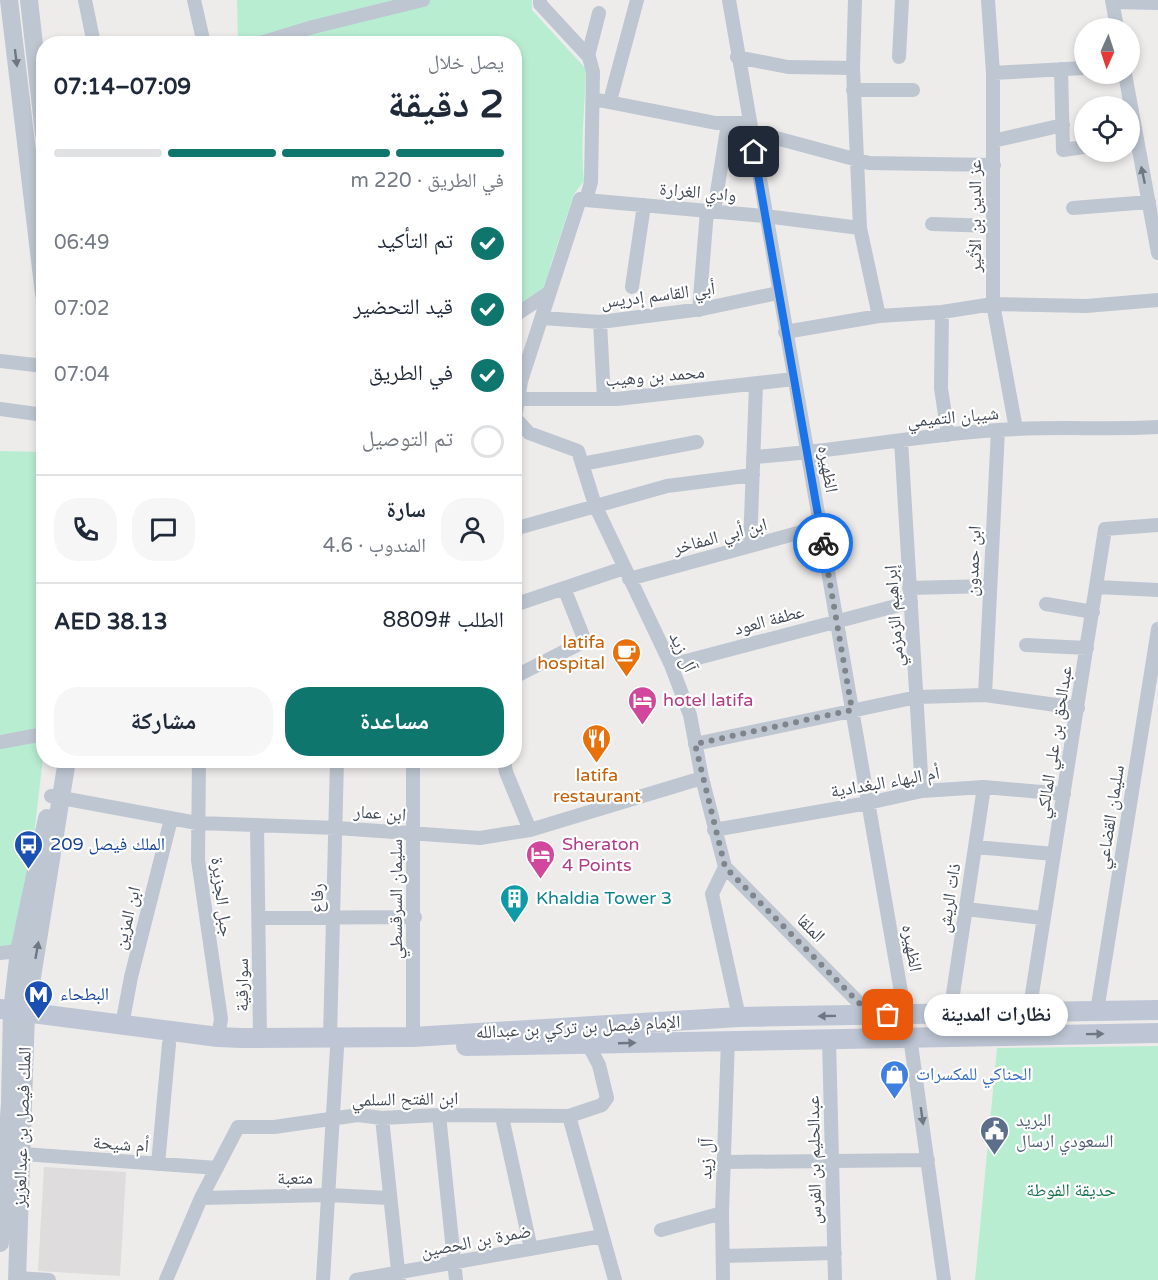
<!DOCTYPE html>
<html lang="ar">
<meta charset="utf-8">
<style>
body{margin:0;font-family:"Varela Round","Noto Naskh Arabic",sans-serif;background:#f6f6f7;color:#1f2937;direction:rtl;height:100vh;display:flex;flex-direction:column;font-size:22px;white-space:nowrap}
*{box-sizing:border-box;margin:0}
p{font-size:20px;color:#747a83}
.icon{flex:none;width:33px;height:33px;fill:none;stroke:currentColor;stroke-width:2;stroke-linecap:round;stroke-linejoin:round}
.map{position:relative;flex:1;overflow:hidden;direction:ltr}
.drawer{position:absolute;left:36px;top:36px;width:486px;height:732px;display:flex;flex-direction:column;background:#fff;border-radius:24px;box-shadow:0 3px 9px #0003;direction:rtl}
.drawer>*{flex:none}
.needle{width:39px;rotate:183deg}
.fabs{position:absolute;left:1074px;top:18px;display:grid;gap:12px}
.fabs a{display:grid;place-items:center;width:66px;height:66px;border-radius:50%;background:#fff;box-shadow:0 3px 9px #0003;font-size:30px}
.pin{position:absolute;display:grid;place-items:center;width:51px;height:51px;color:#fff;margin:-26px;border-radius:12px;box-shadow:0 3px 9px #0006}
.courier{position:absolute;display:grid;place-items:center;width:60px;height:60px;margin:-30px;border:4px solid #1a73e8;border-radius:50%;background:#fff;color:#222;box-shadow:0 2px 8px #0007}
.bubble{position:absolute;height:42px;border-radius:21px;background:#fff;box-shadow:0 3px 9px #0003;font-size:20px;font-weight:700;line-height:42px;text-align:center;direction:rtl}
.headline em{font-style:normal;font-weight:700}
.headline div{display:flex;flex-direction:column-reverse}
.headline{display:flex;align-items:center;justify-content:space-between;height:102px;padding:0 18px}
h1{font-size:39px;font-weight:700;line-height:45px}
.bar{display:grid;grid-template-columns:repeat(4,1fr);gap:9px 6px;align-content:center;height:72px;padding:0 18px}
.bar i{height:8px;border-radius:4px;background:#e0e1e3}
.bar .current{background:#0f766e}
.bar p{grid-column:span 4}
.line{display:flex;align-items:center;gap:15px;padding:0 18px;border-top:2px solid #e0e1e3}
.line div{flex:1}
.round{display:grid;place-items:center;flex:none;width:63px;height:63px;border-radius:24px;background:#f6f6f7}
ol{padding:0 18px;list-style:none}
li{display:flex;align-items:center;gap:18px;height:66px}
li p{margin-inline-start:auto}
li .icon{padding:6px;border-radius:50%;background:#0f766e;color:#fff;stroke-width:4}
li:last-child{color:#747a83}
li i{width:33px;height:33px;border:3px solid #e0e1e3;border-radius:50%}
.cta{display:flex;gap:12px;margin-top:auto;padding:12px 18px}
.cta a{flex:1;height:69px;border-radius:24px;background:#0f766e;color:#fff;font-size:24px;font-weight:700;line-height:69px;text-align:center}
.cta a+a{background:#f6f6f7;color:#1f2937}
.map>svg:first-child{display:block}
.education{fill:#dfdcdd}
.green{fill:#b9edd2}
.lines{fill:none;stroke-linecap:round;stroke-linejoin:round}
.minor{stroke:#bec6d1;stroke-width:14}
.tertiary{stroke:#bec6d1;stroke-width:18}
.secondary{stroke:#bec6d5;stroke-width:20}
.oneway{fill:#6f7782}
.oneway2{fill:#6f7784}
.done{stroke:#80848b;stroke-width:6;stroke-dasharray:0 10.8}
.route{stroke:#1a73e8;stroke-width:8}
.labels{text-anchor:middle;stroke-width:4.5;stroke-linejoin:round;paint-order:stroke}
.street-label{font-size:18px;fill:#444c58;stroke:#fff}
.food-label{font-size:18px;fill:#c56008;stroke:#fff;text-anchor:end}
.hotel-label{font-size:18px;fill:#b23c85;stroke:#fff;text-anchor:start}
.transit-label{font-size:18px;fill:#164399;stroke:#fff;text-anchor:start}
.culture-label{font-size:18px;fill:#0d838f;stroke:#fff;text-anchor:start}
.shop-label{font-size:18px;fill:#366cbe;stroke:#fff;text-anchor:start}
.service-label{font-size:18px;fill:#4e5e75;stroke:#fff;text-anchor:start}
.park-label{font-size:18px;fill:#187651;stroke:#fff}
</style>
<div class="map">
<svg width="1158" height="1280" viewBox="0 0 1158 1280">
<rect width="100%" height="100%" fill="#eeebeb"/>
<path class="education" d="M44 1167 126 1172 120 1276 38 1271Z"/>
<path class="green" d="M237 0H532V10L586 69C585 106 580 144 584 181L574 194 550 267 554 274 540 297 515 311 514 44 238 43Z
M0 451 44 452 43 758 34 835 10 953 0 954Z
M1158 1046V1280H975L997 1048Z"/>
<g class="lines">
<path class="minor" d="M85 0 94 44
M194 0 204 44
M729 0 905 1015
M855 0 853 68 860 228
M988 0 993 73V304L1016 429
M1112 0 1117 28
M1113 2 1158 3
M257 44 313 27 423 0
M588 56 599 13
M737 57 788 67 853 68
M899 57 902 0
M1061 69 1063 150 1084 147
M993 73 1084 68
M1125 74 1158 253
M853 90H913
M593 99 716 123H748
M610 101 637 0
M750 131 869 163 994 165
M993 141 1063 125
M586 200 765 216 860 228 879 316
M1073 208 1149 202
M714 211 728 123
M932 224 993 226
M632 287 644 205
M699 310 707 211
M942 312 941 388 948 435
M514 316 550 292
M542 318 600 322 702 309 778 293
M600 322 604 399
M785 332 879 316 942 312 993 304 1086 306 1158 300
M0 361 44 366
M518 399H617L794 379
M0 409 44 415
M514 417 529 433 578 451 595 505 671 665 690 715 702 778 725 867 712 894 739 1017
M515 418 521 381 580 199 586 200 591 182 593 72 589 57 540 4V0
M901 440 922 791
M753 457C835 452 916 435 998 430 1051 426 1105 430 1158 427
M582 464 697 442
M514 529 667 486 753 475
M750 546 756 385
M629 579 820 527
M1097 587 1158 590
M909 588 990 586
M1046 604 1093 612
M514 605 624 568
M1026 645 1087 648
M671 665 911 602
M514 677 585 641 564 588
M985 695 998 430
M0 742 44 734
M695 744 917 697 985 695 1078 708
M199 760 198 860 221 1019 218 1037
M504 760 506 772 530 830
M51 796 197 823 337 828 480 838 530 830 702 778
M257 825 260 1037
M714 830 868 803 922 791 984 787 1064 794
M975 847 1054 854
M725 867 871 1015
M966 909 1042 918
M260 918 415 917
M0 953 19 951
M1097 1011 1158 629
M1029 1013 1105 529 1158 525
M950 1014 984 787
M122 1025 131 977 171 819
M330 1037 337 760
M413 1037V760
M910 1037 944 1280
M829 1039 835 1280
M439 1115 456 1280
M569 1116 615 1280
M502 1117 531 1249
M382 1118 399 1280
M23 1154 217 1168
M724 1162 928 1160
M158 1164 169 1044
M201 1198 329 1195 389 1198
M661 1230 722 1213
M723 1256 835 1253
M17 1278 49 1280
M166 1280 201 1198 238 1127H274L358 1115 382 1118 439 1115 569 1116 602 1105 607 1098 599 1065 588 1044
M323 1280 337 1048
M356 1280 602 1236
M723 1280 722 1213 728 1039"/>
<path class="tertiary" d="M9 0 44 294
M29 0 44 134
M0 1243 10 1103 12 1011 19 951 47 818
M17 1280 26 1014 67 760"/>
<path class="secondary" d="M0 1009 218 1037 241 1038 413 1037 739 1017 1158 1010
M466 1046 1158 1033"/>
</g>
<defs><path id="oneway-solid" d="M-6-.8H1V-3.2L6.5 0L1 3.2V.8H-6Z" transform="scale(1.5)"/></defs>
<g class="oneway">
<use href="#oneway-solid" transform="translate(16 58) rotate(83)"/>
<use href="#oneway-solid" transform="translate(1143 175) rotate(-102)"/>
<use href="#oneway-solid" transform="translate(37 950) rotate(-80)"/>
<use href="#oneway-solid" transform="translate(922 1116) rotate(82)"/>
</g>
<g class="oneway2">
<use href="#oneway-solid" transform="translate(827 1016) rotate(179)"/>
<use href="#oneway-solid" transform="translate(1095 1034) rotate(-1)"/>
<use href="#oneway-solid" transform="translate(627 1043) rotate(-2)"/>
</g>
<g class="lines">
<path class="done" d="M823 543 852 710 695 744 725 867 871 1015H888"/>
<path class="route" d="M754 152 823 543"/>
</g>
<defs>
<symbol id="cafe-pin" viewBox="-11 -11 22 30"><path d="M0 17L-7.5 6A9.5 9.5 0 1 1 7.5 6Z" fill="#e8710a" stroke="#fff"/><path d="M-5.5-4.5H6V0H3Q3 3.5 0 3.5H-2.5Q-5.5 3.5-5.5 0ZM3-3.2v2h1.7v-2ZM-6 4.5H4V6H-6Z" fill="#fff"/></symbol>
<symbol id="hotel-pin" viewBox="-11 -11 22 30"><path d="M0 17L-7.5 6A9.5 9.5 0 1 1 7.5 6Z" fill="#d1479c" stroke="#fff"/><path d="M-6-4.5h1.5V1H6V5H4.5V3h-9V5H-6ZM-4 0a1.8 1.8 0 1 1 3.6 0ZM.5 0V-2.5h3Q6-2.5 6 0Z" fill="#fff"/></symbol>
<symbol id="restaurant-pin" viewBox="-11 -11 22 30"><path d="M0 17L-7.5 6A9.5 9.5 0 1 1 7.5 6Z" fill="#e8710a" stroke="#fff"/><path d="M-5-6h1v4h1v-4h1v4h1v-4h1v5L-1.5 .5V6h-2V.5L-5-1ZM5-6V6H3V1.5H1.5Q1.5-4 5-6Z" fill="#fff"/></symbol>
<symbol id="bus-pin" viewBox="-11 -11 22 30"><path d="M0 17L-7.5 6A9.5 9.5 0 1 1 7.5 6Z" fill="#1a4fb4" stroke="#fff"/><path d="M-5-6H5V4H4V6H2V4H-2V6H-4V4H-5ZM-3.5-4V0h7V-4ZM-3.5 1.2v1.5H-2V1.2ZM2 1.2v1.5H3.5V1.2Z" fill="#fff"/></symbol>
<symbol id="building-pin" viewBox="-11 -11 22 30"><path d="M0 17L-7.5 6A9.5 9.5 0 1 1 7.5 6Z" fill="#0f9aa8" stroke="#fff"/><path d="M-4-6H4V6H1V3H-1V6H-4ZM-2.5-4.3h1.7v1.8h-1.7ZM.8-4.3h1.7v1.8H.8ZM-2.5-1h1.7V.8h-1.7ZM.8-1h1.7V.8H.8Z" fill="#fff"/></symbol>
<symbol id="metro-pin" viewBox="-11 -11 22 30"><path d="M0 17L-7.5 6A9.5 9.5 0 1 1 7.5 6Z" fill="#1a4fb4" stroke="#fff"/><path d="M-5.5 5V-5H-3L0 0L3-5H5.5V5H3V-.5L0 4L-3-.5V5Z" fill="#fff"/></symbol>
<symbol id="shop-pin" viewBox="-11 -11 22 30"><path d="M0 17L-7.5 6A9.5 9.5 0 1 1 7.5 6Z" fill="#3f7fe0" stroke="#fff"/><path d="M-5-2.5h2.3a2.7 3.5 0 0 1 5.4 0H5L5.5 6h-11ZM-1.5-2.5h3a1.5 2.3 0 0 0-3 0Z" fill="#fff"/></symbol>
<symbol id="civic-pin" viewBox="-11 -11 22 30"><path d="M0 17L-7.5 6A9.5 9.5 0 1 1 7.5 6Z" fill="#5c6f8a" stroke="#fff"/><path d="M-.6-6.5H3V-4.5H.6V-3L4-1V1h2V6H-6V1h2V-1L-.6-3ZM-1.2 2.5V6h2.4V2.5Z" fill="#fff"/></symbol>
</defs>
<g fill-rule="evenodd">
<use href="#cafe-pin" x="610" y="636" width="33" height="45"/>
<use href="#hotel-pin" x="626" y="684" width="33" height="45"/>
<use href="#restaurant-pin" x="580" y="722" width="33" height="45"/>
<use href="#bus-pin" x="12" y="828" width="33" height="45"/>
<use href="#hotel-pin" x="524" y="838" width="33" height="45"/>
<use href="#building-pin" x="498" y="882" width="33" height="45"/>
<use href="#metro-pin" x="22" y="978" width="33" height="45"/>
<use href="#shop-pin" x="878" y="1058" width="33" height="45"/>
<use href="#civic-pin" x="978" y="1114" width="33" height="45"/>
</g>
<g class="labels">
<g class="street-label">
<text transform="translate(698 192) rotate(5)" y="6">وادي الغرارة</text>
<text transform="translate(975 216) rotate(-90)" y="6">عز الدين بن الأثير</text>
<text transform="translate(658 295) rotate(-7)" y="6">أبي القاسم إدريس</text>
<text transform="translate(655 376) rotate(-5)" y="6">محمد بن وهيب</text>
<text transform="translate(953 417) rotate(-5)" y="6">شيبان التميمي</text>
<text transform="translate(828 469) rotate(80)" y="6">الظهيره</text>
<text transform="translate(720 536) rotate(-15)" y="6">ابن أبي المفاخر</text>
<text transform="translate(973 561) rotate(-87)" y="6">ابن حمدون</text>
<text transform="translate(894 616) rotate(-94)" y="6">إبراهيم الزمزمي</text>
<text transform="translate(769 620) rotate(-15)" y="6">عطفة العود</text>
<text transform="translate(683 652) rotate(66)" y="6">آل زيد</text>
<text transform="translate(1054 742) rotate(-81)" y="6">عبدالحق بن علي المالكي</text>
<text transform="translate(885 782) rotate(-10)" y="6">أم البهاء البغدادية</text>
<text transform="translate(380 813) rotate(4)" y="6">ابن عمار</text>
<text transform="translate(1110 817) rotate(-81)" y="6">سليمان القضاعي</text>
<text transform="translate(222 897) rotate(83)" y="6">جبل الجزيرة</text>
<text transform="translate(317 898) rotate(-88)" y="6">رفاع</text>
<text transform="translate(949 898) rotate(-81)" y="6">ذات الريش</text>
<text transform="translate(396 899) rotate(-90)" y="6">سليمان السرقسطي</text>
<text transform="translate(127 918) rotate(-76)" y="6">ابن المزين</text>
<text transform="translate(811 928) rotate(45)" y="6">الملقا</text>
<text transform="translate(912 948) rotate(80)" y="6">الظهيره</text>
<text transform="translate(242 985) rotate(-90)" y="6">سوارقية</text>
<text transform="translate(578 1027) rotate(-3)" y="6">الإمام فيصل بن تركي بن عبدالله</text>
<text transform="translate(405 1099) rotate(-1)" y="6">ابن الفتح السلمي</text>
<text transform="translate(22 1127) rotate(-88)" y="6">الملك فيصل بن عبدالعزيز</text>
<text transform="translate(121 1144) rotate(4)" y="6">أم شيحة</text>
<text transform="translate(706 1159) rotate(-88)" y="6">آل زيد</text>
<text transform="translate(814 1160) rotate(-91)" y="6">عبدالحليم بن الفرس</text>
<text transform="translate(295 1178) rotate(-1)" y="6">متعبة</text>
<text transform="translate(476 1241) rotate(-11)" y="6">ضمرة بن الحصين</text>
</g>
<g class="food-label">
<text x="605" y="648">latifa<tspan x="605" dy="21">hospital</tspan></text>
<text x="597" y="781" text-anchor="middle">latifa<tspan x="597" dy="21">restaurant</tspan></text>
</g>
<g class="hotel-label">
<text x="663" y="706">hotel latifa</text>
<text x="562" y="850">Sheraton<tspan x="562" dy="21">4 Points</tspan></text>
</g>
<g class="transit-label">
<text x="50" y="850">الملك فيصل 209</text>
<text x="60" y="1000">البطحاء</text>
</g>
<g class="culture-label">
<text x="536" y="904">Khaldia Tower 3</text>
</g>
<g class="shop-label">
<text x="916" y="1080">الحناكي للمكسرات</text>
</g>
<g class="service-label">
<text x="1016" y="1126">البريد<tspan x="1016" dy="21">السعودي ارسال</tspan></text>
</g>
<g class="park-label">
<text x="1071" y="1196">حديقة الفوطة</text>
</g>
</g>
</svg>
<div class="fabs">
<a><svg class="needle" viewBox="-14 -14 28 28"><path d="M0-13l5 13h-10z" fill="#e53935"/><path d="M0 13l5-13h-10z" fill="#747a83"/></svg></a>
<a><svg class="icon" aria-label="locate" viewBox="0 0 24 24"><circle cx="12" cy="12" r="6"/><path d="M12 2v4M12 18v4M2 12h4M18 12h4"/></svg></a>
</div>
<div class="pin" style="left:888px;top:1015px;background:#ea580c"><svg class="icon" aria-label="bag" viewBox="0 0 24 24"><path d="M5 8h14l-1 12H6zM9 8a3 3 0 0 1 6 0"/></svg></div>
<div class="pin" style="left:754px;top:152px;background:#1f2937"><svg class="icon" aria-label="home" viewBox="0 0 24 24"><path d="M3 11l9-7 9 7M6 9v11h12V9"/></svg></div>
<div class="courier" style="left:823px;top:543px"><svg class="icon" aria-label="bike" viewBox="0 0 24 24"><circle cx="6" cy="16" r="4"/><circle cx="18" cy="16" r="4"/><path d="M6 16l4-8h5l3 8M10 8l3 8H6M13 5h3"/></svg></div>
<div class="bubble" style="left:924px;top:994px;width:144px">نظارات المدينة</div>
<section class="drawer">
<div class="headline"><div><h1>2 دقيقة</h1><p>يصل خلال</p></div><em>07:09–07:14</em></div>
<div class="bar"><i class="current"></i><i class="current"></i><i class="current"></i><i></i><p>في الطريق · 220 m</p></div>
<ol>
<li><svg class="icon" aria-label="check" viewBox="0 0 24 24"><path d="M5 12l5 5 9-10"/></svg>تم التأكيد<p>06:49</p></li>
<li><svg class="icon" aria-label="check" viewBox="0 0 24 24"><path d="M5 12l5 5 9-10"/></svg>قيد التحضير<p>07:02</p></li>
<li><svg class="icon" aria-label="check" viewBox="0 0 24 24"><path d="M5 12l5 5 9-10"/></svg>في الطريق<p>07:04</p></li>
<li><i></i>تم التوصيل</li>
</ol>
<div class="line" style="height:108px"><a class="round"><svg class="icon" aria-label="person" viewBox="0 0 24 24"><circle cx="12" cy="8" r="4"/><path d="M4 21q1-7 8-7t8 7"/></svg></a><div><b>سارة</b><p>المندوب · 4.6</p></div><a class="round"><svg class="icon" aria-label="chat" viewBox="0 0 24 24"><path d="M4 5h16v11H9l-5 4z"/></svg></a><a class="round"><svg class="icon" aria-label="phone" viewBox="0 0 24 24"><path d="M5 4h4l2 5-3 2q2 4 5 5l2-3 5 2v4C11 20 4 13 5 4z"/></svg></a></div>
<div class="line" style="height:78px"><div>الطلب #8809</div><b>AED 38.13</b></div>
<div class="cta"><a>مساعدة</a><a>مشاركة</a></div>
</section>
</div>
